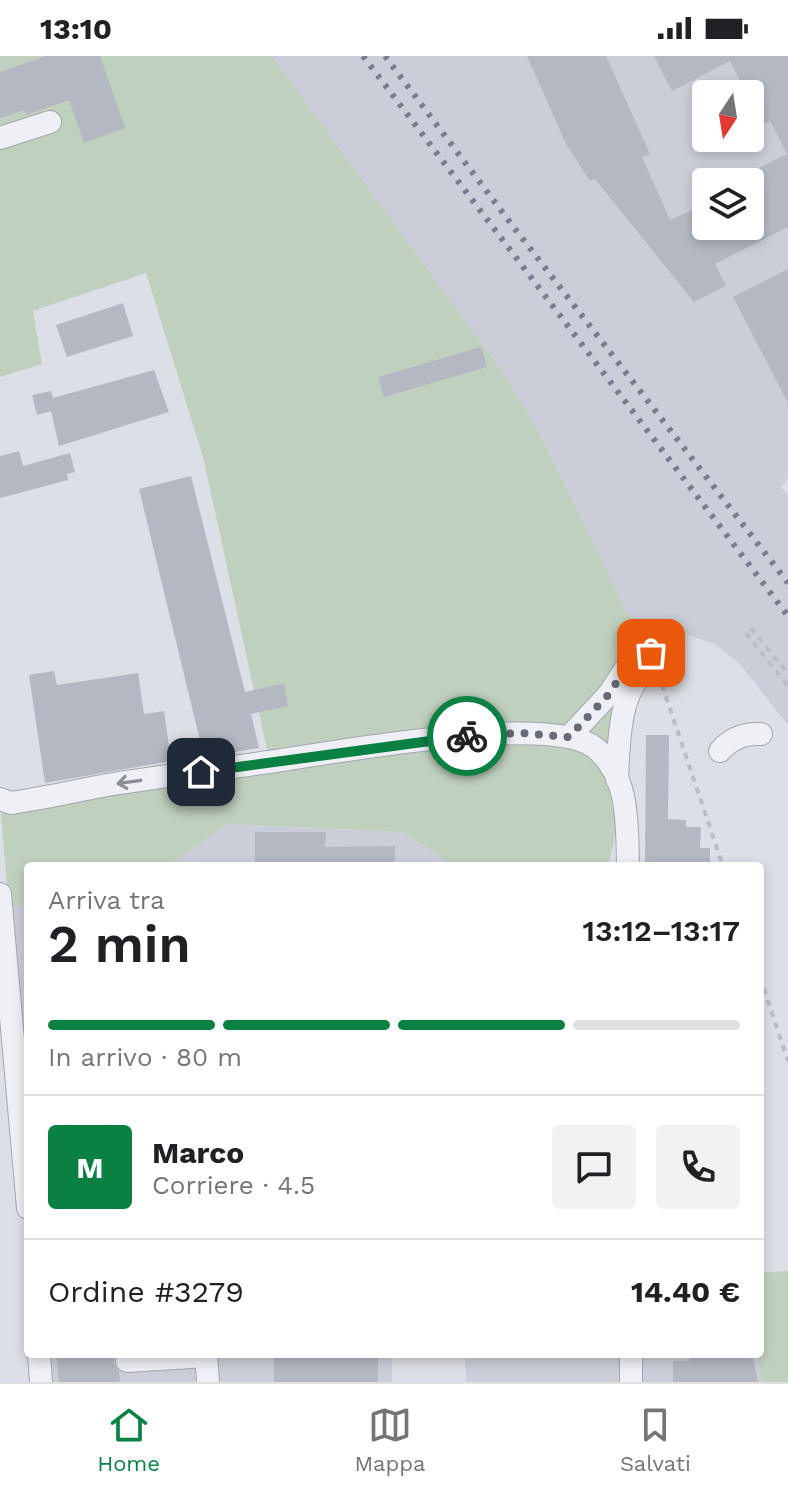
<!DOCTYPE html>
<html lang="it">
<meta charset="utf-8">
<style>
body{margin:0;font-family:"Work Sans",sans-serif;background:#f2f2f2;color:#202124;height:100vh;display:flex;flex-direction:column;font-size:30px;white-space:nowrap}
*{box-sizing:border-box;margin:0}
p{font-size:26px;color:#757577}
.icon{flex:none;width:44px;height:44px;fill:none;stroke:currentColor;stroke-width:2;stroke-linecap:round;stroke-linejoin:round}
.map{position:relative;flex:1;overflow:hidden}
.details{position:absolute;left:24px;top:806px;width:740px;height:496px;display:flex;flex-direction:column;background:#fff;border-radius:8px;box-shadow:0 4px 12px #0003}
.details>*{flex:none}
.needle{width:52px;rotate:192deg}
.buttons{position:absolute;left:692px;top:24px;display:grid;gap:16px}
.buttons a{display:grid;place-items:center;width:72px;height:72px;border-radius:8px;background:#fff;box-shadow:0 4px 12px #0003;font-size:40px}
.pin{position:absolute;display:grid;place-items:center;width:68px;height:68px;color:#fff;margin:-34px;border-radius:16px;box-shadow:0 4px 12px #0006}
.courier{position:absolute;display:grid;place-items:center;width:80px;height:80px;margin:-40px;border:6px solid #0b8043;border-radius:50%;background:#fff;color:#222;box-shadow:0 2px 10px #0007}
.overview em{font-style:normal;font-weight:600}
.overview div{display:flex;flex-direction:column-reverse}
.overview{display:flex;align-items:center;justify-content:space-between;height:136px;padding:0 24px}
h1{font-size:52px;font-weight:600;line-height:60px}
.bar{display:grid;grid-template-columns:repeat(4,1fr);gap:12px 8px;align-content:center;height:96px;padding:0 24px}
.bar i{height:10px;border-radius:6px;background:#e0e0e0}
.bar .current{background:#0b8043}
.bar p{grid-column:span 4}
.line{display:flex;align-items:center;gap:20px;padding:0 24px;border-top:2px solid #e0e0e0}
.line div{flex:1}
.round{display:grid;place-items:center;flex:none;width:84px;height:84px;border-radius:8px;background:#f2f2f2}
.status{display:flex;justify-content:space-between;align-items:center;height:56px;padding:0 40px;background:#fff;direction:ltr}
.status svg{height:22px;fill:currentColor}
.dock{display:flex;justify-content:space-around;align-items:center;height:112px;border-top:2px solid #e0e0e0;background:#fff;font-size:22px;color:#757577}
.dock a{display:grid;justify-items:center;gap:4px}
.dock .current{color:#0b8043}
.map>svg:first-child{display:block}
.built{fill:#cbced8;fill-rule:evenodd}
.green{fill:#c0d0be}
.building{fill:#b4b8c3}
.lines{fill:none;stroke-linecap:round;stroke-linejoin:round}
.minor-casing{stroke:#a3a5b0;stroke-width:24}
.path{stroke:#bbbdc5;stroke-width:4;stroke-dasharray:6 6;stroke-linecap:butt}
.minor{stroke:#eff0f5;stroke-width:22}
.rail{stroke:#777c90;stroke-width:6;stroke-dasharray:4 8;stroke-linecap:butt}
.oneway{stroke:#8b8e98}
.done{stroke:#676a78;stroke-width:8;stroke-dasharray:0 14.4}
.route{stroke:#0b8043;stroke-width:10}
</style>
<div class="status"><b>13:10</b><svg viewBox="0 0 49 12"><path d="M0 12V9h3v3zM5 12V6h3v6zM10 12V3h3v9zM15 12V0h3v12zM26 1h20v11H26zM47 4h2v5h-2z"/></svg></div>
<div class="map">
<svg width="788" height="1326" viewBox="0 0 788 1326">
<rect width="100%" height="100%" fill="#dddfe6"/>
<path class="built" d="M272 0H788V423L781 431 788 439V669L739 607 715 588 682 577 660 576 641 586 546 389 509 325ZM706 38H750V82H706ZM706 126H750V170H706Z
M228 768 403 776 454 810H167Z
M28 847V1094L9 852Z
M48 1298H392V1326H51Z
M465 1298H758L762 1326H466Z"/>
<path class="green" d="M0 0H272L509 325 546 389 641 586 614 785 608 810H454L403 776 228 768 167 810H28V847L9 852 0 748 271 712 203 401 146 217 33 255 42 308 0 321Z
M788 1215V1326H762L758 1298 760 1217Z"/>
<path class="building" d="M46 0H100L125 72 84 87 69 44 26 59 24 54 0 62V16Z
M527 0H606L650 98 642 101 670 164 706 148V170H750V116L787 98 770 65 762 69 750 45V38H747L730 5 672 35 654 0H788V171L715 208 726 230 694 246 595 123 590 125 566 88Z
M788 213V347L733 241Z
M123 247 133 280 67 301 56 269Z
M481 291 487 311 384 341 378 321Z
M154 314 169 356 59 390 51 355 37 359 32 339 51 335 53 342Z
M19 395 23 410 70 397 75 416 67 418 68 424 0 442V400Z
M191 420 245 636 284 627 288 650 251 658 259 692 204 701 139 433Z
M54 615 57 629 138 617 144 658 164 655 171 705 45 727 29 619Z
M646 679H669L668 763 686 764V771H701L700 792H710V810H645Z
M255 776H326L325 791 395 790V810H255Z
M56 1298H115L113 1307 119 1316 120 1326H59Z
M274 1298H378V1326H274Z
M689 1298H752L758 1326H673V1305H690Z"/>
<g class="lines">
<defs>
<path id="minor" d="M0 82 50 66
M569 681 609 638 628 609 651 597
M720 695C731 682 744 677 761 678
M617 724C619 690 617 624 656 610
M0 743 11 747C44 742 75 735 107 729 163 720 220 713 276 705 336 696 549 657 594 691 630 718 627 771 628 810
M0 838 28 1152
M39 1298 41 1326
M206 1298 208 1326
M631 1298V1326
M127 1305 206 1300"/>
</defs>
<use href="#minor" class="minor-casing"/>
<path class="path" d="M751 572 788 618
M746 577 788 630
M662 629 723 810
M760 921 788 1005"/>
<use href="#minor" class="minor"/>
<path class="rail" d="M363 0 788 560
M385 0 509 165 788 527"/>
</g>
<defs><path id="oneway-shaft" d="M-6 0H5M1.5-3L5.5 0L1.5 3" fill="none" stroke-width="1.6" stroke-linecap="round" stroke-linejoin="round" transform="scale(2)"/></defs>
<use class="oneway" href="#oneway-shaft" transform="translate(129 726) rotate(172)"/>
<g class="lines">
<path class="done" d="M467 680 520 677 569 681 609 638 628 609 651 597"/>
<path class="route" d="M201 716 467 680"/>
</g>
</svg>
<div class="buttons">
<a><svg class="needle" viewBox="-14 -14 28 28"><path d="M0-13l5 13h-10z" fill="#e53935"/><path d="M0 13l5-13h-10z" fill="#757577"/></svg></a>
<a><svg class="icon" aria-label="layers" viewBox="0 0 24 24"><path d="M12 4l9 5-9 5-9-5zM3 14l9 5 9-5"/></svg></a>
</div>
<div class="pin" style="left:651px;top:597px;background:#ea580c"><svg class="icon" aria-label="bag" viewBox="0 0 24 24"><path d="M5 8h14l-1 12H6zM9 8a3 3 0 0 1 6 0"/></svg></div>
<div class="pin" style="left:201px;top:716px;background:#1f2937"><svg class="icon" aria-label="home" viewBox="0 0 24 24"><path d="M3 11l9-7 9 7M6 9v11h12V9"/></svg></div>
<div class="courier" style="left:467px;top:680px"><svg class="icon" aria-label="bike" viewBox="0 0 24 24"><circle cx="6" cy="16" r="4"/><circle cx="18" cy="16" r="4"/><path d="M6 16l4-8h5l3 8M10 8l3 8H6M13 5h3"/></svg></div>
<section class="details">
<div class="overview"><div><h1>2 min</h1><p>Arriva tra</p></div><em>13:12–13:17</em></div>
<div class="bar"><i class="current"></i><i class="current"></i><i class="current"></i><i></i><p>In arrivo · 80 m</p></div>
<div class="line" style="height:144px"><b class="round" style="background:#0b8043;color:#fff">M</b><div><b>Marco</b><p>Corriere · 4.5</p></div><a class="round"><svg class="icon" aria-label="chat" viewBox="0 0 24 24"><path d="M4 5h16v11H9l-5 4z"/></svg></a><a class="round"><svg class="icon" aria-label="phone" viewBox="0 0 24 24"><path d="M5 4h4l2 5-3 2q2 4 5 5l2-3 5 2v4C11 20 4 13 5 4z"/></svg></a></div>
<div class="line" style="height:104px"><div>Ordine #3279</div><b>14.40 €</b></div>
</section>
</div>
<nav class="dock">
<a class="current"><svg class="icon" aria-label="home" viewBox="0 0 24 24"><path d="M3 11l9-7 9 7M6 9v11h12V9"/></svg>Home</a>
<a><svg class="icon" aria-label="map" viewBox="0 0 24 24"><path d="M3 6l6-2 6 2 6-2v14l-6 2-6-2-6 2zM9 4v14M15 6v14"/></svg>Mappa</a>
<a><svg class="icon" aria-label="saved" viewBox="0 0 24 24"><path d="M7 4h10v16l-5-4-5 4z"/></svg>Salvati</a>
</nav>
